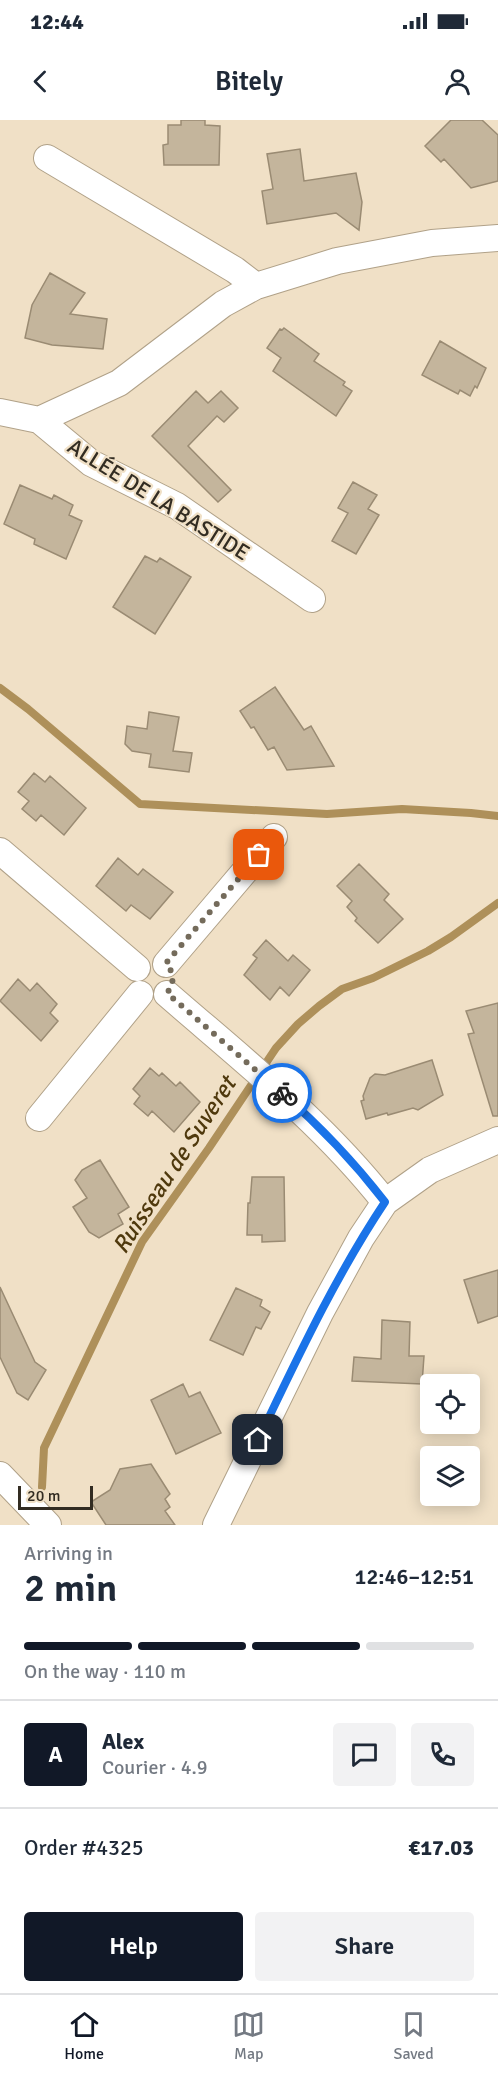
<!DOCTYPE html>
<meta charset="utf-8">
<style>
body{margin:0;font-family:Signika,sans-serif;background:#f2f2f3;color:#1f2937;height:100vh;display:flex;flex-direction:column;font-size:22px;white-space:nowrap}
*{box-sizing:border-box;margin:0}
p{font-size:20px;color:#747a83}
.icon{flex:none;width:33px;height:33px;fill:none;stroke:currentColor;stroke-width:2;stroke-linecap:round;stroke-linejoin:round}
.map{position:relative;height:1405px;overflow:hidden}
.sheet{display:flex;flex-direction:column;background:#fff;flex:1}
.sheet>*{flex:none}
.controls{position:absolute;left:420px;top:1254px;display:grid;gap:12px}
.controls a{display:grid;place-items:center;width:60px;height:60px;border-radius:6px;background:#fff;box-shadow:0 3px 15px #0003;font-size:30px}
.scale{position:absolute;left:18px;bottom:15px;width:75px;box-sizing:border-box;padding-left:6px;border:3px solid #322c22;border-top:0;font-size:16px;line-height:21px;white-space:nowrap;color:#322c22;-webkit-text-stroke:4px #f0e0c6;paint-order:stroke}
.pin{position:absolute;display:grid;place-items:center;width:51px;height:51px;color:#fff;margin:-26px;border-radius:12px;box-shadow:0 3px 9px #0006}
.courier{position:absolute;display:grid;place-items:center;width:60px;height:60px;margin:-30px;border:4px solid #1a73e8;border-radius:50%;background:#fff;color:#222;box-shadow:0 2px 8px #0007}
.head em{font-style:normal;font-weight:600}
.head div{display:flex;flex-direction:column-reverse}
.head{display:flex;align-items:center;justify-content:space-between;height:102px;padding:0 24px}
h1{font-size:39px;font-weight:600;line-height:45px}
.bar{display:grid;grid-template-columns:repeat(4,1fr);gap:9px 6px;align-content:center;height:72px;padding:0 24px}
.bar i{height:8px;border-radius:4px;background:#e0e1e3}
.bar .selected{background:#111827}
.bar p{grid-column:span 4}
.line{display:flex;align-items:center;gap:15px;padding:0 24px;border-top:2px solid #e0e1e3}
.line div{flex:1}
.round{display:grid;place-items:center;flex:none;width:63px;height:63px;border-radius:6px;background:#f2f2f3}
.button{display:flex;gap:12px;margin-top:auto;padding:12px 24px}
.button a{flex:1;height:69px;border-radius:6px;background:#111827;color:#fff;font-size:24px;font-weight:600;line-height:69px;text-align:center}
.button a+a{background:#f2f2f3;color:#1f2937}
.status{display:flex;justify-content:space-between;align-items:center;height:42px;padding:0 30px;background:#fff;direction:ltr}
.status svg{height:16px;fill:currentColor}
header{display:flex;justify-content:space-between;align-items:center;height:78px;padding:0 24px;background:#fff;font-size:27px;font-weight:600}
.tabs{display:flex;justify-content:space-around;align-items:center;height:84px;border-top:2px solid #e0e1e3;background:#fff;font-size:16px;color:#747a83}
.tabs a{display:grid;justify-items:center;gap:3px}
.tabs .selected{color:#111827}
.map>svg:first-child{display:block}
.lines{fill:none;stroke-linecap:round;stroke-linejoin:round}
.stream{stroke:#ae905a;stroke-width:8}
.building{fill:#c4b59c;stroke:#9a8b73;stroke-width:1.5}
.minor-casing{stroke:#b0a188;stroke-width:28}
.minor{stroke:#fff;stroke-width:26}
.done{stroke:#746b5b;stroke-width:6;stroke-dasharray:0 10.8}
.route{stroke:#1a73e8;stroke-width:8}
.labels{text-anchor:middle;stroke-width:4.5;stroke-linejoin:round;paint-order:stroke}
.street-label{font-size:22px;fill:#322c22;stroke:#f0e0c6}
.water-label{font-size:24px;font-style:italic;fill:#4f390d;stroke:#f0e0c6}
</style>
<div class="status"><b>12:44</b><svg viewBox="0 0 49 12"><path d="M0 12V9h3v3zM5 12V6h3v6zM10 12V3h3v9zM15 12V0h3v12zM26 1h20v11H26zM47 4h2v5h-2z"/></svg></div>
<header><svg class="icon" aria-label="back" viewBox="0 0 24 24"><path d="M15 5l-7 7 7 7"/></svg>Bitely<svg class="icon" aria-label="person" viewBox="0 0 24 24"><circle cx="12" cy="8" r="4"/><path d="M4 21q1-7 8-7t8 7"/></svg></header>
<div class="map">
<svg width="498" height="1405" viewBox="0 0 498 1405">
<rect width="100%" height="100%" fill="#f0e0c6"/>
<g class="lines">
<path class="stream" d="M0 568 28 589 140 684 327 694 402 689 471 693 498 696
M42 1367 44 1328 142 1122 209 1028 276 928 298 904 319 886 342 869 373 858 428 831 451 817 498 783"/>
</g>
<path class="building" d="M181 0H205V5L220 6 219 45H164L163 25 168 24V5H181Z
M451 0H482L498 15V61L471 68 444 39 441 42 425 26Z
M300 29 304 61 356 53 362 82 359 110 336 93 267 104 262 71 273 69 267 34Z
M50 153 85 173 70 194 107 199 103 229 52 225 25 218 32 185Z
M284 208 319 234 314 241 345 262 343 265 352 271 336 296 273 251 281 238 267 228 280 209 282 210Z
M440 221 486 248 477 268 475 266 470 276 460 270 458 274 422 255Z
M196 271 208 283 221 271 238 288 224 302 217 296 188 326 231 370 218 382 152 316Z
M353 362 377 375 368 389 379 395 356 434 332 421 348 393 338 388Z
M20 365 52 379 54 375 73 385 69 395 82 401 66 439 34 424 35 419 4 404Z
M145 436 157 442 160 438 191 457 155 514 113 487Z
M275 567 304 610 311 606 334 646 287 650 274 627 268 630 254 607 251 608 240 591Z
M149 592 179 597 173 631 192 633 189 652 149 647 151 634 132 631 125 624 127 606 147 609Z
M34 653 45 662 50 656 86 688 64 715 41 695 36 701 22 689 29 681 18 672Z
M118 738 138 755 143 749 173 772 150 799 131 785 126 791 96 766Z
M359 744 389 774 384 780 403 799 378 823 355 801 357 798 347 787 352 781 337 766Z
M266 820 288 841 293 835 310 850 289 876 280 867 270 880 244 855 257 838 253 835Z
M18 859 30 871 37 863 57 884 50 893 58 901 41 921 0 881Z
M498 883V996H493L468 914 474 913 466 891Z
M432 940 443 975 418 990 413 988 388 995 387 993 366 999 361 981 364 980 363 976 370 958 375 954 385 955Z
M150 948 159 956 162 953 176 966 180 962 200 982 174 1012 152 991 148 996 134 984 140 976 133 969Z
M100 1040 129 1087 118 1094 123 1104 99 1118 89 1112 73 1087 87 1078 75 1060 82 1050Z
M252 1057H284L285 1121 262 1122V1115H247L248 1083H250Z
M498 1150V1196L478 1203 464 1160Z
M0 1167 35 1242 46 1250 28 1280 17 1273 0 1237Z
M236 1168 262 1180 260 1186 270 1192 261 1209 256 1207 243 1235 210 1220Z
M382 1200 410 1202 409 1236H424L422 1264 352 1261 354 1237 381 1239Z
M183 1264 189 1277 200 1272 221 1313 176 1334 151 1280Z
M151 1344 170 1374 165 1379 170 1387 165 1391 175 1405H106L91 1382 110 1370 120 1349Z"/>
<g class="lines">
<defs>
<path id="minor" d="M47 38 235 150 256 166
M0 292 39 300 91 343 177 386 312 479
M39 300 119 263 223 184 256 166 337 141 432 123 498 118
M0 731 137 848
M166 844 274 717
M167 874C243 940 322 1002 385 1082
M39 998 140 874
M0 1355 48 1405
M216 1405 320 1193 361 1118 385 1082 430 1050 498 1020"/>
</defs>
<use href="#minor" class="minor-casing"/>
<use href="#minor" class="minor"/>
</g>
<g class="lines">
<path class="done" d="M259 735 166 843C174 853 175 863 167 873L282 973"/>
<path class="route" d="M258 1320C297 1239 335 1157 385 1082 354 1042 320 1006 282 973"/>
</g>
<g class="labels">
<g class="street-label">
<text transform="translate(159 379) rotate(32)" y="8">ALLÉE DE LA BASTIDE</text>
</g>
<g class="water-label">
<text transform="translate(174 1045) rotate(-57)" y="8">Ruisseau de Suveret</text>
</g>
</g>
</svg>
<div class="controls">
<a><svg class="icon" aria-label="locate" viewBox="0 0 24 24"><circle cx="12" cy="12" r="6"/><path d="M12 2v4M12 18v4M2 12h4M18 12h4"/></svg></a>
<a><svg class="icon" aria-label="layers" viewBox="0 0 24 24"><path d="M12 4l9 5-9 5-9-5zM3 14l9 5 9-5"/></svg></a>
</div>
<div class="scale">20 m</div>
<div class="pin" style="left:259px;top:735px;background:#ea580c"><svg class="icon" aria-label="bag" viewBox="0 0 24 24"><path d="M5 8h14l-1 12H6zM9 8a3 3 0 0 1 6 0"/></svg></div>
<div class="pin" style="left:258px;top:1320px;background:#1f2937"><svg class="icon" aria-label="home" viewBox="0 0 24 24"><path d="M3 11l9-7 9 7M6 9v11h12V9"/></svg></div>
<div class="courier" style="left:282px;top:973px"><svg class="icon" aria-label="bike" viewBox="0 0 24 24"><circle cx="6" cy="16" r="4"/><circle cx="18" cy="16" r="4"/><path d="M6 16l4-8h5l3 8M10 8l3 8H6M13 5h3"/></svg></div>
</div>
<section class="sheet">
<div class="head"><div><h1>2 min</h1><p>Arriving in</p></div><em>12:46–12:51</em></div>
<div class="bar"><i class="selected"></i><i class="selected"></i><i class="selected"></i><i></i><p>On the way · 110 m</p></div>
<div class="line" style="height:108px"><b class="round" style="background:#111827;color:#fff">A</b><div><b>Alex</b><p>Courier · 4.9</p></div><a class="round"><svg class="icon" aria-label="chat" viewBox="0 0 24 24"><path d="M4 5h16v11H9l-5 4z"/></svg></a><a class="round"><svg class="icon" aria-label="phone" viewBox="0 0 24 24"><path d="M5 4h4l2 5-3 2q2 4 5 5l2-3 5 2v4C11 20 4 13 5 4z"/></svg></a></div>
<div class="line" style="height:78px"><div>Order #4325</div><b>€17.03</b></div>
<div class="button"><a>Help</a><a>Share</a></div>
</section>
<nav class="tabs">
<a class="selected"><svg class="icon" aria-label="home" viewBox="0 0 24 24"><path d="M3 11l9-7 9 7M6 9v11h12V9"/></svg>Home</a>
<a><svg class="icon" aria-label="map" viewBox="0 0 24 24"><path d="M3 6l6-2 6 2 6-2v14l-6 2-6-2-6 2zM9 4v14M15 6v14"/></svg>Map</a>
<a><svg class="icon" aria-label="saved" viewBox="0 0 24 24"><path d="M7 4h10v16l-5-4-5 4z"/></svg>Saved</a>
</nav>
